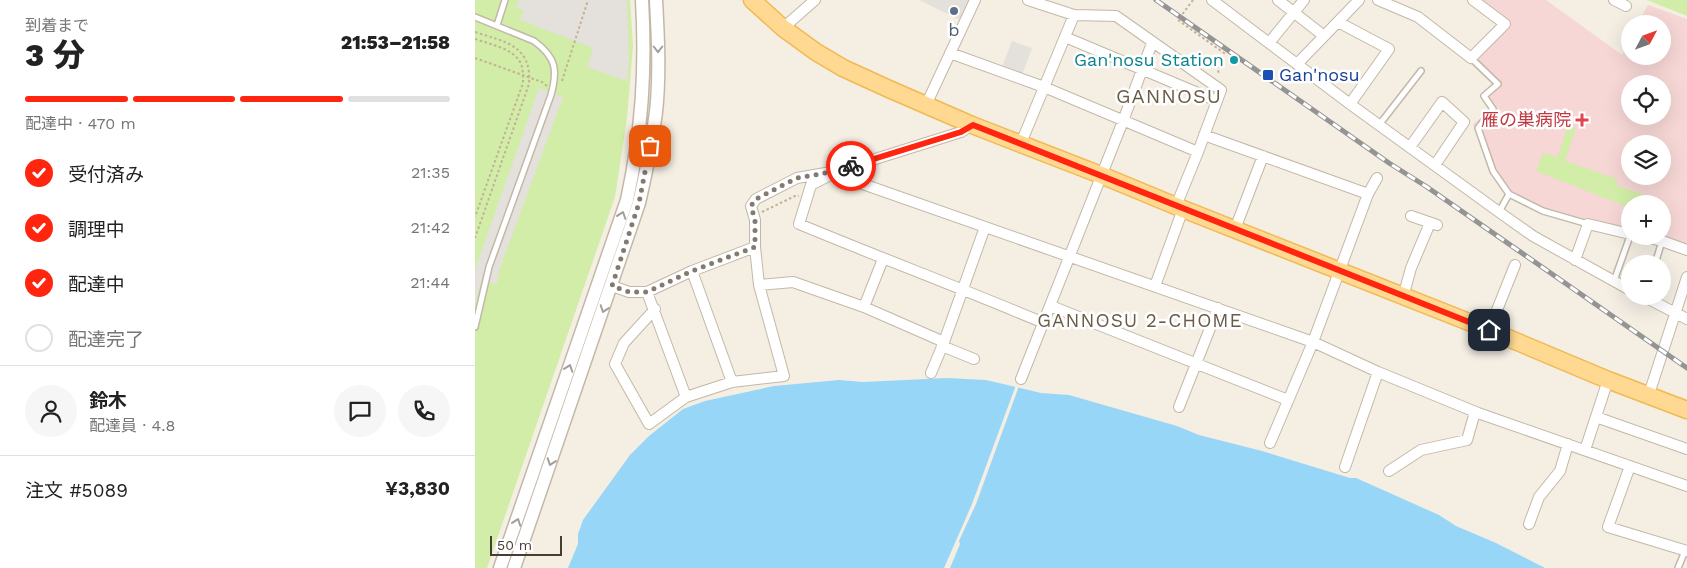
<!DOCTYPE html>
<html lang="ja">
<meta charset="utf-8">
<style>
body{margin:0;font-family:"Work Sans","Noto Sans JP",sans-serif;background:#f6f6f6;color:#222;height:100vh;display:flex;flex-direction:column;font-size:19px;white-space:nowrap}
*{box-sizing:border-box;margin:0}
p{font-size:16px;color:#767676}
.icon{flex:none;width:28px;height:28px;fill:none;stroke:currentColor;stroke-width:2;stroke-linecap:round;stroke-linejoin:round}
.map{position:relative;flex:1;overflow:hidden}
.details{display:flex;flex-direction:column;background:#fff;width:475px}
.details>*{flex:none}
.needle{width:32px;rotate:49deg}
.controls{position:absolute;left:1146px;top:15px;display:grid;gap:10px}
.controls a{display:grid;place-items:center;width:50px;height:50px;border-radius:50%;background:#fff;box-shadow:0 5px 20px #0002;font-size:25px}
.scale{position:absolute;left:15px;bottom:12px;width:72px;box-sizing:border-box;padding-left:5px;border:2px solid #463d33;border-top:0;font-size:14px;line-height:18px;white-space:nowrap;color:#463d33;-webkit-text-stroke:4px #fff;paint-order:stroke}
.pin{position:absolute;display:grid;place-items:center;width:42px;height:42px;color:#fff;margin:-21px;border-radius:10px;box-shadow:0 2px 8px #0006}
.courier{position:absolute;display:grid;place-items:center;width:50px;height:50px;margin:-25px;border:4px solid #ff250f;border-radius:50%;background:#fff;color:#222;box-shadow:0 1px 6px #0007}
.overview em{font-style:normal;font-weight:800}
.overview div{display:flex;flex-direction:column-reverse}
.overview{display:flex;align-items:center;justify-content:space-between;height:85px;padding:0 25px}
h1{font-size:32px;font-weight:800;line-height:38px}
.bar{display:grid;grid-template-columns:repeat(4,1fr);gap:8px 5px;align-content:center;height:60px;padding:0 25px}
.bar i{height:6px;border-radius:4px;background:#e0e0e0}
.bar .on{background:#ff250f}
.bar p{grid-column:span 4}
.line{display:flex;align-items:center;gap:12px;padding:0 25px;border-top:1px solid #e0e0e0}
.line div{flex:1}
.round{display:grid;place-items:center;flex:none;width:52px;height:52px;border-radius:26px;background:#f6f6f6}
ol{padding:0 25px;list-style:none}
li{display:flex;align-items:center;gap:15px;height:55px}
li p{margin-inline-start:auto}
li .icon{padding:5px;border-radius:50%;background:#ff250f;color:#fff;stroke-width:4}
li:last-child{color:#767676}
li i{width:28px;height:28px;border:2px solid #e0e0e0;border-radius:50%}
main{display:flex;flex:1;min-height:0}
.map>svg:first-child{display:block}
.medical{fill:#f6d7d5;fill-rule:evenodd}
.green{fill:#d1eda7}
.parking{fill:#e4e0dc}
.water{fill:#98d6f8}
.pier{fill:#f4eee3}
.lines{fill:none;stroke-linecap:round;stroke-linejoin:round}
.service-casing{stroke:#c3b8a8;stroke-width:8}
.minor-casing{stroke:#c3b8a8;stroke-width:12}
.tertiary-casing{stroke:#c3b8a8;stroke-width:15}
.primary-casing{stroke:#f1b954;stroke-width:19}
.path{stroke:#c4b094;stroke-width:2;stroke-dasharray:2.5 2.5;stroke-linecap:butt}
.service{stroke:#fff;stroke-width:5}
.minor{stroke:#fff;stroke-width:10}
.tertiary{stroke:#fff;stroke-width:12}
.primary{stroke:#ffd991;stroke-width:16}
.rail-casing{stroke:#949494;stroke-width:5}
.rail{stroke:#fff;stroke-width:3;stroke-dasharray:9;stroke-linecap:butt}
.oneway{stroke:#a29e99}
.done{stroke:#837b71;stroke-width:5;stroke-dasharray:0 9}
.route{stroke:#ff250f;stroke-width:6}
.service-dot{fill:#5c6f8a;stroke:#fff;stroke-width:2}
.culture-dot{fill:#0f9aa8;stroke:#fff;stroke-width:2}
.transit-dot{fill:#1a4fb4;stroke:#fff;stroke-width:2}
.health-dot{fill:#e0444e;stroke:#fff;stroke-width:2}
.labels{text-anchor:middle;stroke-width:5;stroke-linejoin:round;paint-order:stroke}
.service-label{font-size:18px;fill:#4e5e75;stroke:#fff}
.culture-label{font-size:18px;fill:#0d838f;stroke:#fff;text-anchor:end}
.transit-label{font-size:18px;fill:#164399;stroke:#fff;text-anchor:start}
.health-label{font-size:18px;fill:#be3a42;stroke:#fff;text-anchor:end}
.neighbourhood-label{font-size:19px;letter-spacing:1px;fill:#6a5b49;stroke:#fff}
.quarter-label{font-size:20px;letter-spacing:1px;fill:#6a5b49;stroke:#fff}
</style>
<main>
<section class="details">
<div class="overview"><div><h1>3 分</h1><p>到着まで</p></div><em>21:53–21:58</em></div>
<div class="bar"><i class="on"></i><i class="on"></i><i class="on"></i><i></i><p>配達中 · 470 m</p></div>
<ol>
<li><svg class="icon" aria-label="check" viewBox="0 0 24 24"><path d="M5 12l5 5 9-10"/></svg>受付済み<p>21:35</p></li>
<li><svg class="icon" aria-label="check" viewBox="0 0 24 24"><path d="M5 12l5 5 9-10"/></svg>調理中<p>21:42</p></li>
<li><svg class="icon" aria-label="check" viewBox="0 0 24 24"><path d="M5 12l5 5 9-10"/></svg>配達中<p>21:44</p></li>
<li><i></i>配達完了</li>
</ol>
<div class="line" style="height:90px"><a class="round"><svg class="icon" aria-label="person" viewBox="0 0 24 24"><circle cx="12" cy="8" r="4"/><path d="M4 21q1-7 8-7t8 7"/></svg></a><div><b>鈴木</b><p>配達員 · 4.8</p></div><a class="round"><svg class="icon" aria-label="chat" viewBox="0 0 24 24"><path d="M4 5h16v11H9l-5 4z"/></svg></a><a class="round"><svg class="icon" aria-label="phone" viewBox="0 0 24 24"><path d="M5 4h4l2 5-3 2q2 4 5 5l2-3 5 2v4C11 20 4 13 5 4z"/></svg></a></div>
<div class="line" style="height:65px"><div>注文 #5089</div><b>¥3,830</b></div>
</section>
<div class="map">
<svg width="1212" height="568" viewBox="0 0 1212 568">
<rect width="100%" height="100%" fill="#f4eee3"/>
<path class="medical" d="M1005 0H1071L1147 55 1155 40V56H1188V24H1163L1173 5 1212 19V244L1180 236H1188V204H1155V230L1066 209 1022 183 1009 156 998 124 1016 110 1006 97 1019 85 996 60 1035 23ZM1155 84H1188V116H1155ZM1155 144H1188V176H1155Z"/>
<path class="green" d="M0 0H155L158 46 152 118 140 197 12 568H0Z
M1172 0H1212V16Z
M1093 126 1101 128 1090 161 1142 179 1141 185 1167 194 1164 204H1155V208L1061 171 1068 153 1082 157Z"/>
<path class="parking" d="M44 0H152L154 59 152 81 112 67 118 48 45 20 49 10 41 8Z
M444 0H498L487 21Z
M537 41 557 48 547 75 527 67Z
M64 88 88 97 24 271 22 284 6 281 0 305V272L2 264Z"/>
<path class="water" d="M472 378 511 380 566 393 594 395 702 426 724 435 787 451 875 478H881L964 515 981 526 1021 543 1070 568H93L103 544V534L108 520 155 455 174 436 208 409 230 401 299 386 364 380 388 382Z"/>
<path class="pier" d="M541 385 544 386 501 504 484 541 485 544 475 568H469L497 504Z"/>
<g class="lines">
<defs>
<path id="service" d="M0 17 59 41C81 57 83 70 76 95L14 267 0 327
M22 25 30 0
M996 58 1023 84 1009 96 1018 109 1003 128 1018 171 1034 194 1068 211 1113 224
M904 125 946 71
M1024 212 1034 194
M1180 264 1187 241
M1139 281 1155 236
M1203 568 1210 551"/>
<path id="minor" d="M553 0 599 15 641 16 746 90 723 152 701 206
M737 0 875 104 1024 212 1058 236 1155 290
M803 0 849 36
M903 0 943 17 996 58 1030 24 998 0
M1139 0 1151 6
M863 22 914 49 875 104
M308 28 340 0
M590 37 742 101
M794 43 829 0
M475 53 569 87 723 152
M822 64 884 0
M451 105 500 0
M729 135 893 194
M546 143 599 15
M935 147 967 102 989 122 960 165
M362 171 382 182 838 342 903 372 1003 413 1212 486
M355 175 336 185 324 224C406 258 488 289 569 323
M936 216 962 225
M760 229 788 156
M1166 236 1187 241 1212 250
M1100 260 1113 224 1155 234
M217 271 257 382
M284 285 318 282 389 307 469 342 510 227
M137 286 154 292H172L217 271 280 247
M680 286 708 209
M172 292 211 397
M1168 296 1212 319
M928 297 936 268 955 223
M576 306 813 400
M389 307 408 259
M180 309 149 343 140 364 174 424 211 397 257 382 309 376 284 285 280 247V220L276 206 281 199 322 178 362 171 486 132 497 125
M1014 330 1040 265
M467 346 499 359
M456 373 469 342
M546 379 648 121 677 43
M1174 394 1212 277
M704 407 743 308
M1121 417 1212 449
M795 443 838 342 893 194 902 178
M1110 450 1133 380
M1155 466 1133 527 1212 551
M870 467 903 372
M914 471 946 450 992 440 1000 412
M1054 524 1064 497 1085 471 1093 444"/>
<path id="tertiary" d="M25 568 152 200C167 130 171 71 167 0
M39 568 164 203C171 173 177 143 181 112 185 75 183 37 181 0"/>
<path id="primary" d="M277 0 308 28 341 52 368 68 414 89 497 125 626 175 708 209 1014 330 1133 380 1212 410"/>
</defs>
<use href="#service" class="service-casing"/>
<use href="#minor" class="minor-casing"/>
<use href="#tertiary" class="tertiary-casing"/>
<use href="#primary" class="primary-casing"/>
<path class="path" d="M718 0 703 20 749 53 743 70 744 75
M0 32C30 42 57 45 54 84L0 238
M0 39C14 44 43 49 47 67 48 72 48 78 48 83L0 217
M0 58 67 82 72 86
M87 81 113 0
M287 212 320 196H324"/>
<use href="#service" class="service"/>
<use href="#minor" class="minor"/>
<use href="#tertiary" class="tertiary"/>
<use href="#primary" class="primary"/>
<defs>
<path id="rail" d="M681 0 914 163 952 187 1212 368"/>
</defs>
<use href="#rail" class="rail-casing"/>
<use href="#rail" class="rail"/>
</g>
<defs><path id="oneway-chevron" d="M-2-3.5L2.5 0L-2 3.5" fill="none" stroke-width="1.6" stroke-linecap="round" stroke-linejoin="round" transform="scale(1.25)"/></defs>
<g class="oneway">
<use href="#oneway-chevron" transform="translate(183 49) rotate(90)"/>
<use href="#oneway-chevron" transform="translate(147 215) rotate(-71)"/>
<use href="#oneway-chevron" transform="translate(129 309) rotate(109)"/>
<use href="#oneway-chevron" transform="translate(94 368) rotate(-71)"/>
<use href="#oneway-chevron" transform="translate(76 462) rotate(109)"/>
<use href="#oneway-chevron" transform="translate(42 522) rotate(-71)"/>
</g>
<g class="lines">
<path class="done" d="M175 146 164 203 137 286 154 292H172L217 271 280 247V220L276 206 281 199 322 178 362 171 376 166"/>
<path class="route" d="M376 166 486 132 498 125C670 192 842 262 1014 330"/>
</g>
<circle class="service-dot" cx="479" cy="11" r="5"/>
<circle class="culture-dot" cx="759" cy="60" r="5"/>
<rect class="transit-dot" x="787" y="69" width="12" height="12" rx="2.5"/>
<path class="health-dot" d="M1104.5 112.5h5v5h5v5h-5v5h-5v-5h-5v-5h5z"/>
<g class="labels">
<g class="service-label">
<text x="479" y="36">b</text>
</g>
<g class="culture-label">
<text x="749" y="66">Gan'nosu Station</text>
</g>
<g class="transit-label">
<text x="804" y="81">Gan'nosu</text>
</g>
<g class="health-label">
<text x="1096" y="126">雁の巣病院</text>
</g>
<g class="neighbourhood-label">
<text x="665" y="327">GANNOSU 2-CHOME</text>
</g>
<g class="quarter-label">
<text x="694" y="103">GANNOSU</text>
</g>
</g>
</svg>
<div class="controls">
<a><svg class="needle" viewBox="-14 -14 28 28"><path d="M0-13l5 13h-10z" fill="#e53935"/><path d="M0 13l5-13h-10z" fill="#767676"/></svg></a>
<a><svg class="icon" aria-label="locate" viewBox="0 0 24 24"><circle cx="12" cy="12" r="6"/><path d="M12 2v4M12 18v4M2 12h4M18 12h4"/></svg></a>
<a><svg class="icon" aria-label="layers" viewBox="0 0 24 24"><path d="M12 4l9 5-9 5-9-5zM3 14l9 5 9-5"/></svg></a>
<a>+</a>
<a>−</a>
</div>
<div class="scale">50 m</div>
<div class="pin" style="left:175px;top:146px;background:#ea580c"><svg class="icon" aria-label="bag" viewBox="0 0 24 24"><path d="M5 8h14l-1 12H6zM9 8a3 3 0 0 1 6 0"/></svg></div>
<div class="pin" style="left:1014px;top:330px;background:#1f2937"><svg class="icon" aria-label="home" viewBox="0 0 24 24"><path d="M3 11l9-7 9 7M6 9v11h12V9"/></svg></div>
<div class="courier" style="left:376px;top:166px"><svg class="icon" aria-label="bike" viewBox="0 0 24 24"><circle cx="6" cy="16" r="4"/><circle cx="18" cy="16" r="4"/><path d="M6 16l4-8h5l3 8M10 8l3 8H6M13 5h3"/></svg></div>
</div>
</main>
